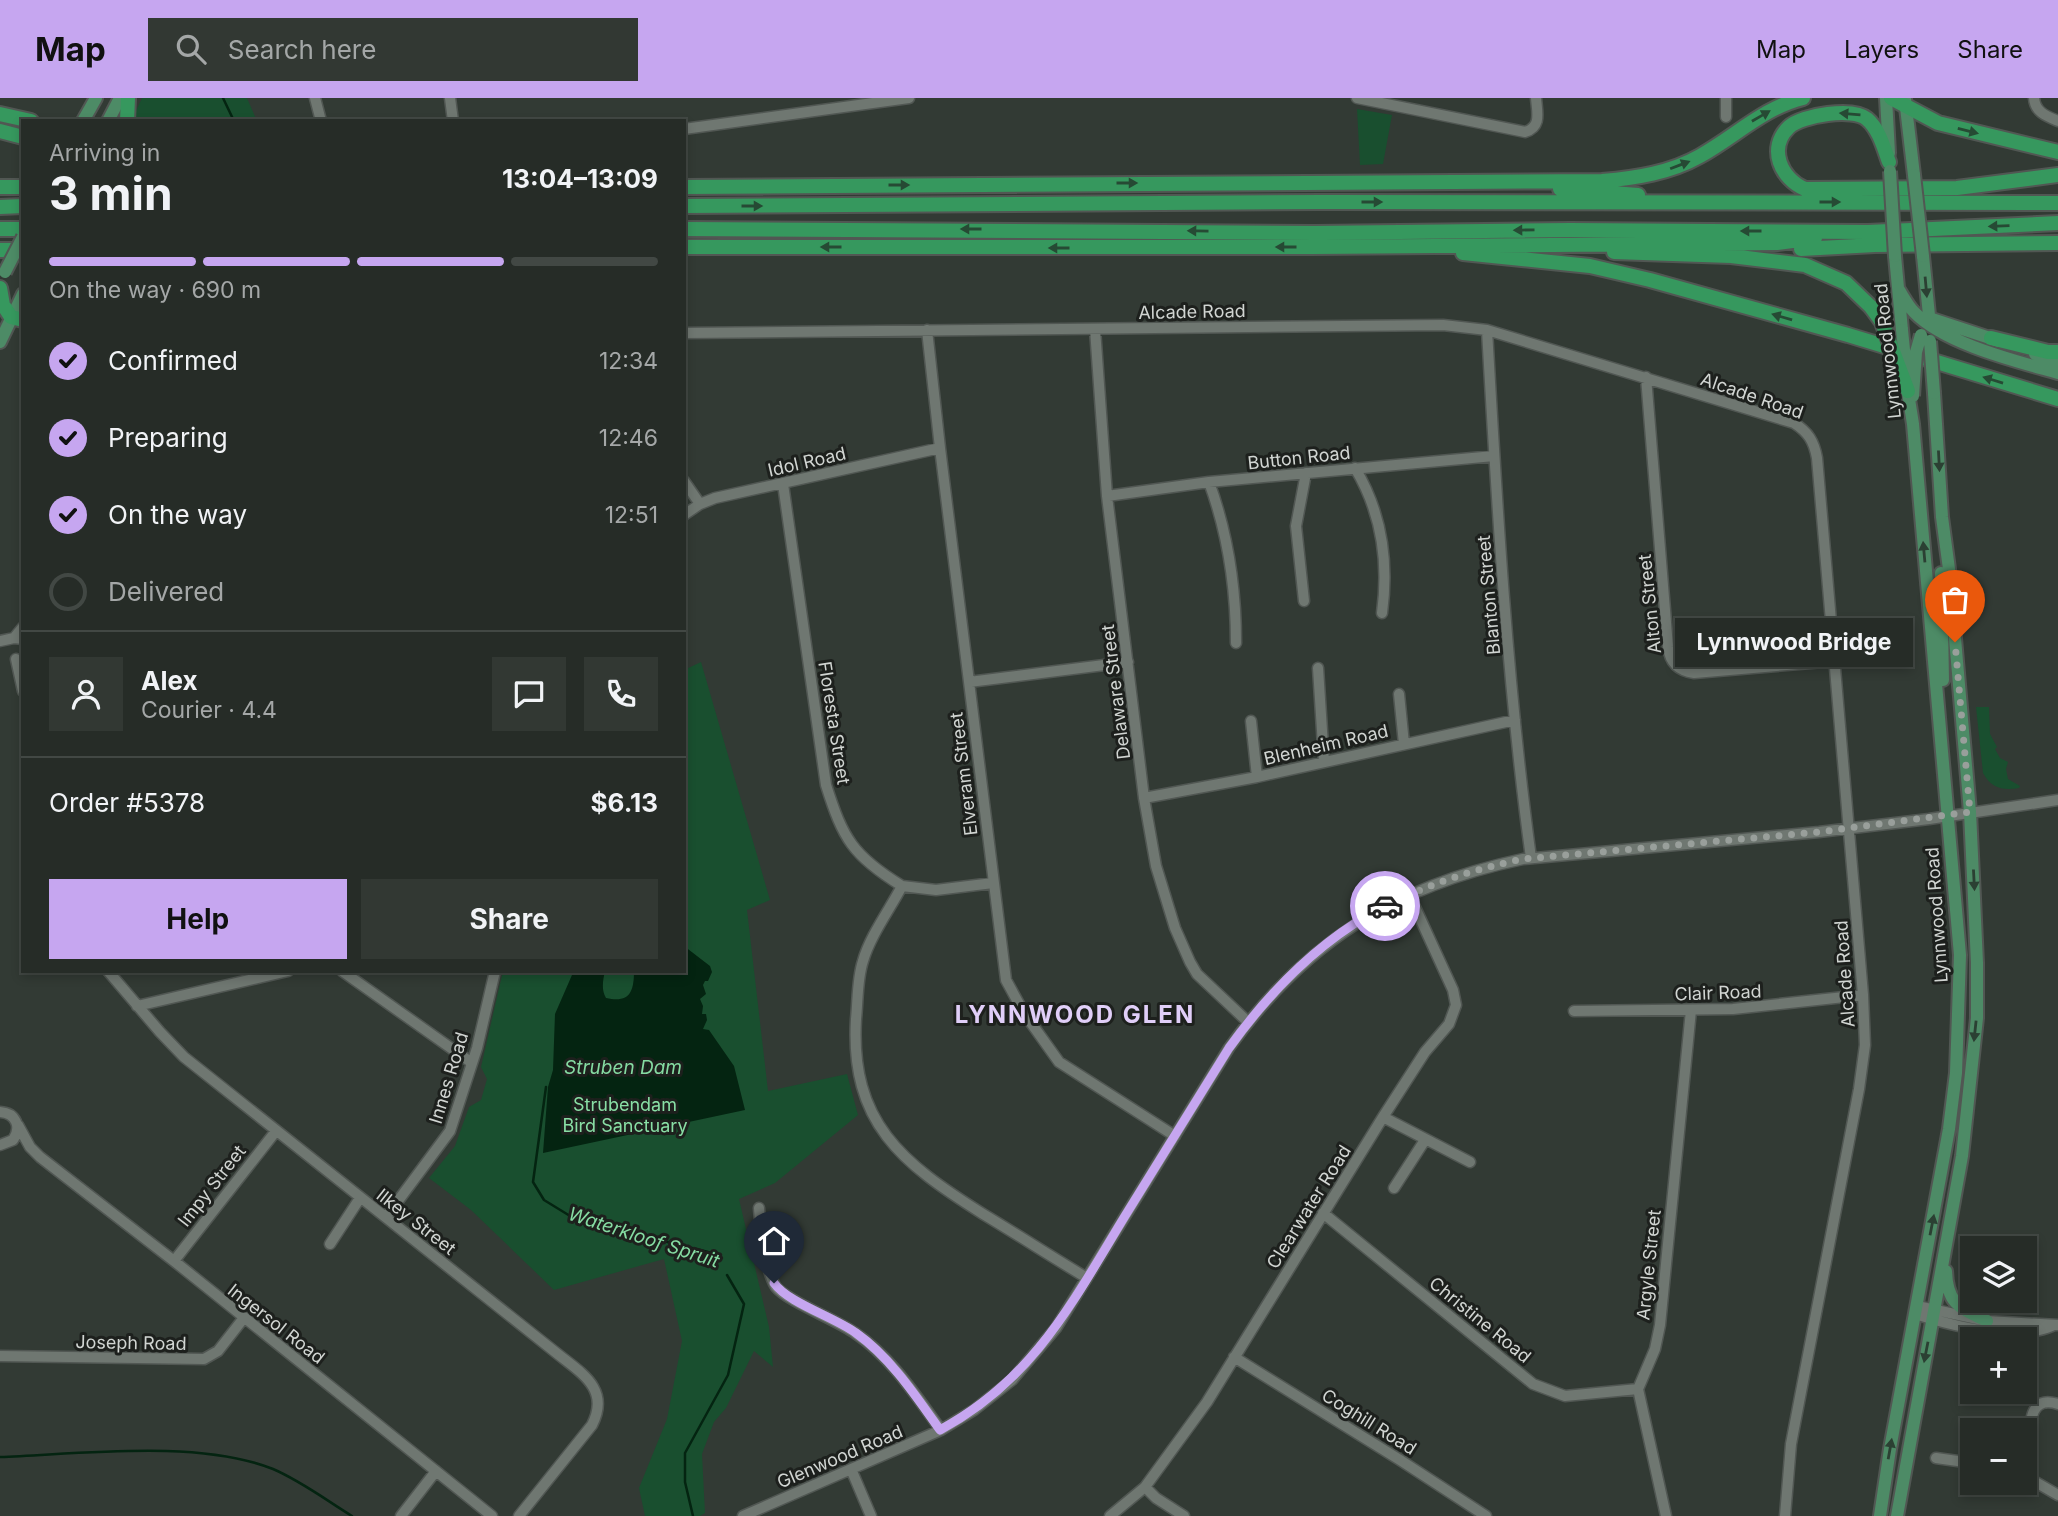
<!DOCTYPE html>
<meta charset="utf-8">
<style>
body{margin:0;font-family:Inter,sans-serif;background:#323833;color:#f1f3f6;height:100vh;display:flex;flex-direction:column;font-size:26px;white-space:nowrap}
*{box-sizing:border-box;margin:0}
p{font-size:23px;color:#a4a7a7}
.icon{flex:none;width:38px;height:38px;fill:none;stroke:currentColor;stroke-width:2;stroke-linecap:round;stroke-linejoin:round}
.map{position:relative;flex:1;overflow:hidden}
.sheet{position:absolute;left:21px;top:21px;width:665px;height:854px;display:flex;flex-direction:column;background:#262c27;border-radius:0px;box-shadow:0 4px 10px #0003,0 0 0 2px #424844}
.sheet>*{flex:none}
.buttons{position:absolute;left:1960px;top:1138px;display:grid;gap:14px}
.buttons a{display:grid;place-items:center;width:77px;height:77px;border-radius:0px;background:#262c27;box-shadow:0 4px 10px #0003,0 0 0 2px #424844;font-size:35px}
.pin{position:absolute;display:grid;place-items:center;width:60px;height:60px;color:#fff;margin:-72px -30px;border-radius:50% 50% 50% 0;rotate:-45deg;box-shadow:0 0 7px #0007}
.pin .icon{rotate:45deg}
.courier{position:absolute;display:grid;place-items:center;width:70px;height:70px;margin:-35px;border:5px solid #c6a6f0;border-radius:50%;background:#fff;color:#222;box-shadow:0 2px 9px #0007}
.bubble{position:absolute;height:49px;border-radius:0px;background:#262c27;box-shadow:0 4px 10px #0003,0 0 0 2px #424844;font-size:23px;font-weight:700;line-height:49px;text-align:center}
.overview em{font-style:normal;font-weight:700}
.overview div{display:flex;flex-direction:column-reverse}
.overview{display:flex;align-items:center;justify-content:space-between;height:119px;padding:0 28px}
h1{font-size:46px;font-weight:700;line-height:52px}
.bar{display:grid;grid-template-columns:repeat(4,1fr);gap:10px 7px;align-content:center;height:84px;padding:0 28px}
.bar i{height:9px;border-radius:5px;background:#424844}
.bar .active{background:#c6a6f0}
.bar p{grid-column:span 4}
.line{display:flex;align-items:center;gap:18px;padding:0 28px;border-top:2px solid #424844}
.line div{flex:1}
.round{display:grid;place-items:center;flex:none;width:74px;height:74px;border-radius:0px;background:#323833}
ol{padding:0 28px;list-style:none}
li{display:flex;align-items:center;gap:21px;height:77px}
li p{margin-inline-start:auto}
li .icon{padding:7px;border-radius:50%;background:#c6a6f0;color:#111;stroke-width:4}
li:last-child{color:#a4a7a7}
li i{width:38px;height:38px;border:4px solid #424844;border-radius:50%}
.cta{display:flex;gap:14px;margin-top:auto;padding:14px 28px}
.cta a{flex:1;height:80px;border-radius:0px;background:#c6a6f0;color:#111;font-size:28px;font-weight:700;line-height:80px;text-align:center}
.cta a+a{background:#323833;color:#f1f3f6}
header{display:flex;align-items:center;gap:42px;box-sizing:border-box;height:98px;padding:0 35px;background:#c6a6f0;color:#111}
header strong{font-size:33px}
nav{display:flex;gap:38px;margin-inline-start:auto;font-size:24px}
.search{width:490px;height:63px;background:#323833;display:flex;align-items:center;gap:18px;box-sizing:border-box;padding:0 24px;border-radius:0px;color:#a4a7a7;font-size:26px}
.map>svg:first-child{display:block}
.green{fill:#194f2f}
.water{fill:#042411}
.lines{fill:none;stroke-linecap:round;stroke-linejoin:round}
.stream{stroke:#042411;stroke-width:2.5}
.minor-casing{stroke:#515753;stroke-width:13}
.major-casing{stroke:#515753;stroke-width:16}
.highway-casing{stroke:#515753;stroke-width:18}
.minor{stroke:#6f7771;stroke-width:10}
.major{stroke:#4d8b66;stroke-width:12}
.highway{stroke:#36985e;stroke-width:14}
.major-bridge-casing{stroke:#515753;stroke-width:16;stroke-linecap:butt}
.highway-bridge-casing{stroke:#515753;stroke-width:18;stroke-linecap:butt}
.major-bridge{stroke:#4d8b66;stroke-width:12}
.highway-bridge{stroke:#36985e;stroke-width:14}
.oneway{fill:#264a34}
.oneway2{fill:#2b4033}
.done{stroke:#999f9b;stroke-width:7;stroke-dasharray:0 12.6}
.route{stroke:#c6a6f0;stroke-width:9}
.labels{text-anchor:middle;stroke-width:6;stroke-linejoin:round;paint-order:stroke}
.street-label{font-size:18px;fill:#d1d5d2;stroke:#1d201d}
.park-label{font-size:18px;fill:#89dfa5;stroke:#1d201d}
.water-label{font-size:19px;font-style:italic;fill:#85dba2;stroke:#1d201d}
.district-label{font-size:24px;font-weight:bold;letter-spacing:2px;fill:#e0cef8;stroke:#1d201d}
</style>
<header>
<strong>Map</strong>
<div class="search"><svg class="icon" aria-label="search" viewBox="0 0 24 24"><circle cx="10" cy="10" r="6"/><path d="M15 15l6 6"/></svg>Search here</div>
<nav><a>Map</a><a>Layers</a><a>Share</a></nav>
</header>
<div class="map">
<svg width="2058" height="1418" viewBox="0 0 2058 1418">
<rect width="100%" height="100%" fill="#323a34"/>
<path class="green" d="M142 0H247L257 23H135V15Z
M1357 11 1392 17 1383 66 1360 67Z
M701 564 770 802 747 812 768 993 847 976 858 1017 775 1085 739 1101 769 1229 773 1269 754 1253 726 1310 714 1324 702 1356 705 1415 700 1418H645L639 1390 667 1321 682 1243 664 1161 554 1192 471 1112 429 1080 455 1048 469 1009 481 1002 487 981 481 969 503 873H684V572Z
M1976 609H1989L1990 636 1997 649 1995 651 2000 660 2008 664 2006 671 2008 681 2020 688 2019 690C2003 693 1991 690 1983 675Z"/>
<path class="water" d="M684 848 710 868 712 874 708 883H705L703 887 706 896 700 901 703 908 702 916H706L707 922 703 931 709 932 734 968 745 1012 543 1055 548 989 553 972 555 916 572 877 571 873H605C603 882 601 892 606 900 629 905 634 895 634 873H684Z"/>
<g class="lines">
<path class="stream" d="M223 0 234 23
M546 989 533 1084 544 1102 575 1121 712 1155
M0 1359C81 1356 198 1341 273 1371 301 1383 326 1402 352 1418
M693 1418 685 1384V1355L728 1277 744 1206 727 1177"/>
<defs>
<path id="minor" d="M315 0 321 23
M450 0 453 23
M1357 0 1525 34C1542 29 1537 14 1536 0
M1726 0V19
M2034 0C2035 14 2046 18 2058 23
M684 31 909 0
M1095 231 1107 398 1144 700 1156 768 1175 830 1190 864 1197 876 1248 924
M927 232 940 350 1006 882 1024 915 1059 964 1175 1038
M1487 232C1497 408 1507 585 1531 760
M684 235 1443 227 1487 232 1794 325C1808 334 1814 343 1817 360L1863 897 1865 947 1859 991 1791 1346 1785 1418
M1646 279 1668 549C1670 565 1678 573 1694 575L1835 563
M1355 370C1382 415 1389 463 1382 515
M684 383 700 406
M1209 384C1228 436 1236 491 1236 545
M783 386 826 687C843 741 853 758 902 788 890 811 870 838 863 863 857 881 858 902 856 921 850 1025 902 1065 983 1116 1018 1137 1052 1159 1087 1180
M1107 398 1209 384 1494 358
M684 417 700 406 715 400 940 350
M1304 503 1296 428 1306 375
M14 540 23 529
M0 543 14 540 23 541
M16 561 23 593
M1318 570 1324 664
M969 584 1128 564
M1399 596 1404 646
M1251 623 1257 679
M1144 700 1257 679 1515 622
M902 788 936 792 993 785
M108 873 160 934 184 959 559 1257C583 1276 610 1292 592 1327L519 1418
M342 873 472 965
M137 908 288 873
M1574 913 1733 911 1863 897
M0 1014C16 1015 22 1029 13 1042L0 1047
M1383 1019 1470 1064
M18 1027 30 1049 40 1059 174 1163 492 1418
M1394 1090 1425 1042
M759 1110C760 1127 766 1175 776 1189 787 1203 837 1222 855 1235 891 1259 916 1298 941 1332
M1323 1115 1533 1286 1565 1298 1638 1291
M386 1119 450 1033 477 950 495 873
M330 1146 360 1100
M174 1163 276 1033
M1917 1208 1987 1223 2058 1227
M1915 1216C1953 1228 2015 1244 2052 1228
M0 1258 204 1261 218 1253 243 1221
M1234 1259 1400 1362 1486 1418
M1936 1360 1972 1365
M2025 1367C2034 1346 2020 1294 2058 1306
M851 1371 871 1418
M2025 1378 2058 1397
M1145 1389 1156 1400 1184 1418
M401 1418 436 1373
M743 1418 941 1332 974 1312 1012 1282 1056 1230 1229 950C1305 844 1395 788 1523 761L1819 734 1929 721 2058 702
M1110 1418 1145 1389 1207 1304 1383 1019 1425 954 1449 926 1456 907 1453 892 1409 796
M1666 1418 1638 1291 1655 1251 1660 1227 1691 912"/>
<path id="major" d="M1886 0 1889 55
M1905 1 1914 77
M83 23 96 0
M108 23 120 0
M1895 158 1902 232
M1923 158 1930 227
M1899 192C1904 200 1908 208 1914 214 1945 246 2016 263 2058 275
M1929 220 1999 243
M0 244 23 196
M2035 256 2058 264
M1941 475 1943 582
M1946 1173C1947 1206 1960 1210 1987 1223
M1880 1418 1890 1351 1949 1031 1956 975 1960 857 1913 326 1908 295
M1897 1418 1962 1058 1977 920V865L1970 714 1949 471 1942 419 1934 295"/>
<path id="highway" d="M1891 0 1938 25 2058 54
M0 16 31 23
M127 23 128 0
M0 33 23 39
M1889 64C1884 50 1879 31 1867 21 1853 9 1802 17 1789 29 1767 50 1781 81 1805 91L1957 90 2058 77
M0 89H23
M684 89 1602 83C1636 80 1670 75 1700 58 1736 38 1763 10 1803 0
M1560 91 1638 97
M684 108 1321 104 2058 105
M0 109 23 108
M0 131H23
M684 131 1315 135 1570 132 1868 134 2058 125
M684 149H1314L1777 145 1815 140
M1801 151 1875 147 2058 145
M0 152H23
M1614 154 1731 158 1805 167 1846 185 1871 209
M1463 155 1590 168 1650 182 1848 237 2058 301
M0 190 3 207 11 219 23 222
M1991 240 2048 254H2058"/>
</defs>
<use href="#minor" class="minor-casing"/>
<use href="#major" class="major-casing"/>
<use href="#highway" class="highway-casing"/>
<use href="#minor" class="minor"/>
<use href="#major" class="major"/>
<use href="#highway" class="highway"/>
<defs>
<path id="major-bridge" d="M1890 73 1895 158
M1914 77 1923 158
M5 174 23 139
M1902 232 1907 281
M1930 243 1934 295
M1913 298 1916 254 1921 237"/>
<path id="highway-bridge" d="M1871 209 1882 224 1908 293"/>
</defs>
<use href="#major-bridge" class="major-bridge-casing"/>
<use href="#highway-bridge" class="highway-bridge-casing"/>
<use href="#major-bridge" class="major-bridge"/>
<use href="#highway-bridge" class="highway-bridge"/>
</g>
<defs><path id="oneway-solid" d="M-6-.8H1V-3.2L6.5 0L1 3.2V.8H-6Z" transform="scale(1.75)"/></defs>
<g class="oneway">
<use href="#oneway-solid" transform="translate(1850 16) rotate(-175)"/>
<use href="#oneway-solid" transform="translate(1761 18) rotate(-30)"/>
<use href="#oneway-solid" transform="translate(1968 33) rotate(14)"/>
<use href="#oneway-solid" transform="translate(1680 67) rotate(-21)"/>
<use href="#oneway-solid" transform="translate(1127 85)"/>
<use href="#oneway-solid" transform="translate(899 87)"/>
<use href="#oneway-solid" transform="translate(1372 104)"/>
<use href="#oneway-solid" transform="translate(1830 104)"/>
<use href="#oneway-solid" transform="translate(752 108)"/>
<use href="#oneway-solid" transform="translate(1999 128) rotate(178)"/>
<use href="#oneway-solid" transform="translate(971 131) rotate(-180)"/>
<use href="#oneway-solid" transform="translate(1524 132) rotate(179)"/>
<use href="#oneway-solid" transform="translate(1198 133) rotate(-179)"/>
<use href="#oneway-solid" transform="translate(1751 133) rotate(-180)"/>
<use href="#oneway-solid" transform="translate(831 149) rotate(-180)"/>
<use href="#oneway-solid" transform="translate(1286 149) rotate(180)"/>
<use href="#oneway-solid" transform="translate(1059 150) rotate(180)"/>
<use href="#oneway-solid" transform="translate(1782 219) rotate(-164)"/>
<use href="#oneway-solid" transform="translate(1993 282) rotate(-163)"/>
</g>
<g class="oneway2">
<use href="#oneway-solid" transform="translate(1926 189) rotate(85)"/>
<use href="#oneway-solid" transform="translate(1939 363) rotate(87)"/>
<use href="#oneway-solid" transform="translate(1924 454) rotate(-95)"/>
<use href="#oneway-solid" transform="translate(1974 782) rotate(87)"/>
<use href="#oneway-solid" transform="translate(1975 933) rotate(96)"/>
<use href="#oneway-solid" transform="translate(1932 1127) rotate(-79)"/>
<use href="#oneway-solid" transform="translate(1926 1254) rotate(101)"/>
<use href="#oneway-solid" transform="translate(1890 1351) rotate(-80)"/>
</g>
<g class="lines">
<path class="done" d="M1385 808C1430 786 1474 771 1523 761L1819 734 1970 714 1955 544"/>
<path class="route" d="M774 1185C788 1205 834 1219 856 1235 891 1260 916 1298 940 1332 1034 1281 1072 1205 1125 1118 1160 1062 1194 1006 1229 950 1270 893 1322 840 1385 808"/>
</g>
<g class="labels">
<g class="street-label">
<text transform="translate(1192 214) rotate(-1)" y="6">Alcade Road</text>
<text transform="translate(1888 253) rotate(-96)" y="6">Lynnwood Road</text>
<text transform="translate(1752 298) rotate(19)" y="6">Alcade Road</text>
<text transform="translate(1299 360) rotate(-6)" y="6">Button Road</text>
<text transform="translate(807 364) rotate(-13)" y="6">Idol Road</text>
<text transform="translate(1489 497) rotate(-95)" y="6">Blanton Street</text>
<text transform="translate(1650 506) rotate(-96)" y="6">Alton Street</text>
<text transform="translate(1116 594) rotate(-97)" y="6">Delaware Street</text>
<text transform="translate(834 625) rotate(81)" y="6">Floresta Street</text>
<text transform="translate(1326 647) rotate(-13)" y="6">Blenheim Road</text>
<text transform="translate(964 676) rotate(-97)" y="6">Elveram Street</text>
<text transform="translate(1937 817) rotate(-94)" y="6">Lynnwood Road</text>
<text transform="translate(1845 876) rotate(-94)" y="6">Alcade Road</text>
<text transform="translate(1718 895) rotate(-2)" y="6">Clair Road</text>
<text transform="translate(449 980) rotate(-73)" y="6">Innes Road</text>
<text transform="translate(212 1088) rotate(-52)" y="6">Impy Street</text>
<text transform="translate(1309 1109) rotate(-58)" y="6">Clearwater Road</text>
<text transform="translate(416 1124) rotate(38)" y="6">Ilkey Street</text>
<text transform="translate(1649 1167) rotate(-84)" y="6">Argyle Street</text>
<text transform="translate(1480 1222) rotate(39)" y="6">Christine Road</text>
<text transform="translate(276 1226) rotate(38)" y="6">Ingersol Road</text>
<text transform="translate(131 1245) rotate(1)" y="6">Joseph Road</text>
<text transform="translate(1369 1324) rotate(32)" y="6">Coghill Road</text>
<text transform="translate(840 1359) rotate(-23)" y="6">Glenwood Road</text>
</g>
<g class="park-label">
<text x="625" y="1013">Strubendam<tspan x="625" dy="21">Bird Sanctuary</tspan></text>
</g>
<g class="water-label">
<text x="623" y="976">Struben Dam</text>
<text transform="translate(644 1139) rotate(18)" y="7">Waterkloof Spruit</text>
</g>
<g class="district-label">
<text x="1075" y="925">LYNNWOOD GLEN</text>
</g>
</g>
</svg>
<div class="buttons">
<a><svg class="icon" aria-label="layers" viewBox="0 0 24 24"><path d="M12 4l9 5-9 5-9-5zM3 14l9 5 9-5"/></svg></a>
<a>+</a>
<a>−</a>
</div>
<div class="pin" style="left:1955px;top:544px;background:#ea580c"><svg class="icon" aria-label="bag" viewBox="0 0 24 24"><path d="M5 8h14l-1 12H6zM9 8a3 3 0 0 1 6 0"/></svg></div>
<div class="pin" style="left:774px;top:1185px;background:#1f2937"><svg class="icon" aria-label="home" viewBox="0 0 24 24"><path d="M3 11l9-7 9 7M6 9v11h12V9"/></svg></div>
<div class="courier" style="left:1385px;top:808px"><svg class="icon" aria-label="car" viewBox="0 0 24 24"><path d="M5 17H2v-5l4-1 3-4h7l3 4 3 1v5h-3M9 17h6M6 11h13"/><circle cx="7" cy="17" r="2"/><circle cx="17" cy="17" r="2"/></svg></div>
<div class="bubble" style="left:1675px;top:520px;width:238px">Lynnwood Bridge</div>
<section class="sheet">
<div class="overview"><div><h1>3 min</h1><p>Arriving in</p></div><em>13:04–13:09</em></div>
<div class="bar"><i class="active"></i><i class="active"></i><i class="active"></i><i></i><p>On the way · 690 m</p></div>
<ol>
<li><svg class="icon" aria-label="check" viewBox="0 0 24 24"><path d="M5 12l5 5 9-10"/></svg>Confirmed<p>12:34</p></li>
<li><svg class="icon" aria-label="check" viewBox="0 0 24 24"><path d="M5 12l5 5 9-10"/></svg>Preparing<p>12:46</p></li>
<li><svg class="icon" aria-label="check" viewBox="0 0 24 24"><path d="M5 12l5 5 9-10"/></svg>On the way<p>12:51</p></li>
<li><i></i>Delivered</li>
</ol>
<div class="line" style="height:126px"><a class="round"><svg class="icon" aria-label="person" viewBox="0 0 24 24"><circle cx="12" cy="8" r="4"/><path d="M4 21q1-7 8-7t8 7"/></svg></a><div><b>Alex</b><p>Courier · 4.4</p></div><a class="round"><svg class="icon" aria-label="chat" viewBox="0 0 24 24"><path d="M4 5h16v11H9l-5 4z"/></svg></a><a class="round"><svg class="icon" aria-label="phone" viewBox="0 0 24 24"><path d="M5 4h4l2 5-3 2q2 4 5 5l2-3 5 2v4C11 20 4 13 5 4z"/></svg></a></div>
<div class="line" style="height:91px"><div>Order #5378</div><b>$6.13</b></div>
<div class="cta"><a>Help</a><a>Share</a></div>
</section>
</div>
